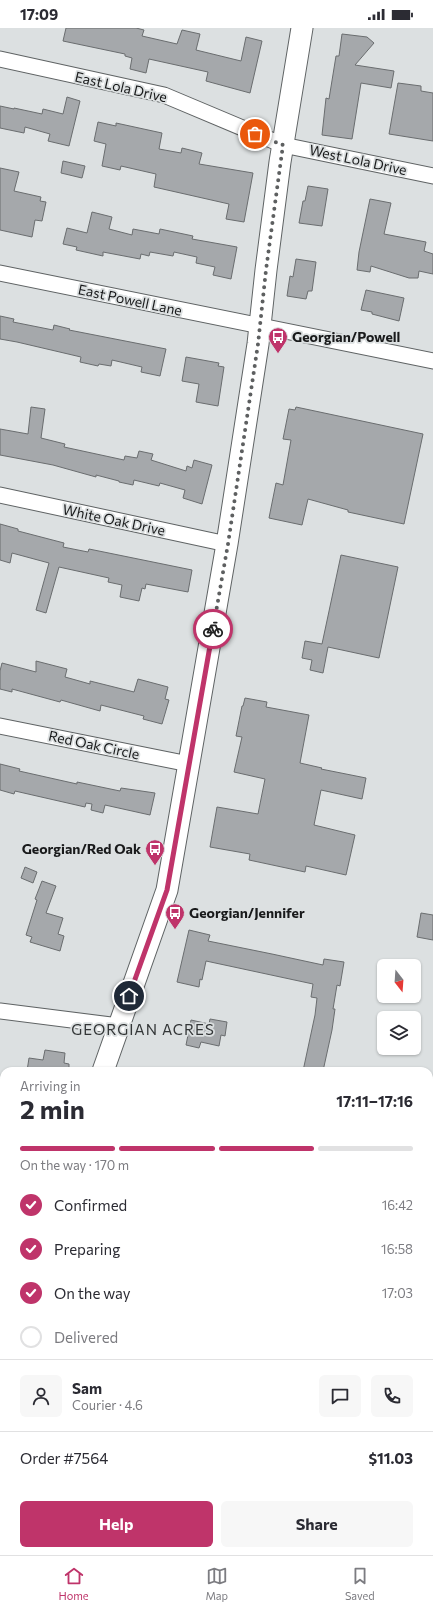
<!DOCTYPE html>
<meta charset="utf-8">
<style>
body{margin:0;font-family:Commissioner,sans-serif;background:#f7f7f7;color:#2b2b33;height:100vh;display:flex;flex-direction:column;font-size:15px;white-space:nowrap}
*{box-sizing:border-box;margin:0}
p{font-size:13px;color:#7c7c81}
.icon{flex:none;width:22px;height:22px;fill:none;stroke:currentColor;stroke-width:2;stroke-linecap:round;stroke-linejoin:round}
.map{position:relative;flex:1;overflow:hidden}
.side{position:absolute;left:0px;top:1039px;width:433px;height:488px;display:flex;flex-direction:column;background:#fff;border-radius:12px 12px 0 0;box-shadow:0 1px 3px #0004}
.side>*{flex:none}
.needle{width:26px;rotate:163deg}
.fabs{position:absolute;left:377px;top:931px;display:grid;gap:8px}
.fabs a{display:grid;place-items:center;width:44px;height:44px;border-radius:6px;background:#fff;box-shadow:0 1px 3px #0004;font-size:20px}
.pin{position:absolute;display:grid;place-items:center;width:34px;height:34px;color:#fff;margin:-17px;border:2px solid #fff;border-radius:50%;box-shadow:0 1px 4px #0007}
.courier{position:absolute;display:grid;place-items:center;width:40px;height:40px;margin:-20px;border:3px solid #bf346a;border-radius:50%;background:#fff;color:#222;box-shadow:0 1px 5px #0007}
.headline em{font-style:normal;font-weight:700}
.headline div{display:flex;flex-direction:column-reverse}
.headline{display:flex;align-items:center;justify-content:space-between;height:68px;padding:0 20px}
h1{font-size:26px;font-weight:700;line-height:30px}
.bar{display:grid;grid-template-columns:repeat(4,1fr);gap:6px 4px;align-content:center;height:48px;padding:0 20px}
.bar i{height:5px;border-radius:3px;background:#e1e1e2}
.bar .active{background:#bf346a}
.bar p{grid-column:span 4}
.line{display:flex;align-items:center;gap:10px;padding:0 20px;border-top:1px solid #e1e1e2}
.line div{flex:1}
.round{display:grid;place-items:center;flex:none;width:42px;height:42px;border-radius:6px;background:#f7f7f7}
ol{padding:0 20px;list-style:none}
li{display:flex;align-items:center;gap:12px;height:44px}
li p{margin-inline-start:auto}
li .icon{padding:4px;border-radius:50%;background:#bf346a;color:#fff;stroke-width:4}
li:last-child{color:#7c7c81}
li i{width:22px;height:22px;border:2px solid #e1e1e2;border-radius:50%}
.cta{display:flex;gap:8px;margin-top:auto;padding:8px 20px}
.cta a{flex:1;height:46px;border-radius:6px;background:#bf346a;color:#fff;font-size:16px;font-weight:700;line-height:46px;text-align:center}
.cta a+a{background:#f7f7f7;color:#2b2b33}
.status{display:flex;justify-content:space-between;align-items:center;height:28px;padding:0 20px;background:#fff;direction:ltr}
.status svg{height:11px;fill:currentColor}
.tabs{display:flex;justify-content:space-around;align-items:center;height:56px;border-top:1px solid #e1e1e2;background:#fff;font-size:11px;color:#7c7c81}
.tabs a{display:grid;justify-items:center;gap:2px}
.tabs .active{color:#bf346a}
.map>svg:first-child{display:block}
.building{fill:#a5a8ab;stroke:#6a6d6f}
.lines{fill:none;stroke-linecap:round;stroke-linejoin:round}
.street-casing{stroke:#5f6364;stroke-width:17}
.secondary-casing{stroke:#5f6364;stroke-width:23}
.street{stroke:#fff;stroke-width:15}
.secondary{stroke:#fff;stroke-width:21}
.done{stroke:#5d5f60;stroke-width:4;stroke-dasharray:0 7.2}
.route{stroke:#bf346a;stroke-width:5}
.labels{text-anchor:middle;stroke-width:3.5;stroke-linejoin:round;paint-order:stroke}
.street-label{font-size:14px;fill:#191a1b;stroke:#dce0e1}
.poi-label{font-size:14px;font-weight:bold;fill:#191a1b;stroke:#dce0e1;text-anchor:start}
.neighbourhood-label{font-size:15px;letter-spacing:1px;fill:#333637;stroke:#dce0e1}
</style>
<div class="status"><b>17:09</b><svg viewBox="0 0 49 12"><path d="M0 12V9h3v3zM5 12V6h3v6zM10 12V3h3v9zM15 12V0h3v12zM26 1h20v11H26zM47 4h2v5h-2z"/></svg></div>
<div class="map">
<svg width="433" height="1527" viewBox="0 0 433 1527">
<rect width="100%" height="100%" fill="#dce0e1"/>
<path class="building" d="M66 0H136L144 2 142 8 177 16 182 2 200 6 196 22 241 33 246 9 262 13 250 65 206 53 208 44 149 31 146 45 130 41 132 30 125 28V26L63 13Z
M342 6 367 9 374 15 355 37 394 43 391 60 361 55 352 111 322 107 326 70 329 71 336 28H339Z
M398 55 421 58V63L433 65V113L389 106Z
M67 69 80 73 69 118 48 113 50 106 25 99 24 105 0 100V78L14 81V80L42 86 43 81 63 86Z
M98 94 116 98V95L162 105 159 121 181 125 182 120 202 125 199 136 253 145 244 194 226 191 229 176 154 159 156 146 121 138 120 142 102 138 106 116 94 113Z
M63 133 85 138 82 150 61 145Z
M0 140 19 144 14 163 41 169 40 173 46 174 42 193 35 192 32 209 0 202Z
M308 158 328 161 322 198 299 195 303 173H305Z
M370 171 391 175 384 206 426 214 424 223 433 226V246L419 243 418 250H409L371 238 370 244 357 242 359 224Z
M92 184 112 189 109 201 132 207 133 201 159 206 160 201 193 208 192 211 237 219 231 251 213 247 215 239 196 235 197 229 174 224 173 228 150 224 149 228 141 226 140 231 103 224V228L76 222 77 219 63 216 67 200 87 205Z
M296 231 316 234 312 263H308L306 271 287 268 290 248 293 249Z
M366 262 404 270 399 293 372 286V284L361 282Z
M0 288 14 291 13 294 53 302 54 297 70 301 69 302 166 321 160 348 141 344 142 339 112 332 111 338 99 336 98 338 80 334 81 329 17 314 0 311Z
M186 329 219 335 218 338 224 339 218 378 196 374 199 356 182 353Z
M31 379 45 381 41 410 65 416 64 419 124 432 125 428 137 430 139 423 153 426 151 432 186 443 187 438 192 440 194 432 212 437 202 476 183 470 185 462 160 455 159 458 134 452 133 457 119 454V453L96 447V449L53 437 0 427V401L28 406Z
M296 379 423 406 404 496 348 484V482L308 471 302 497 269 490 276 455 283 457 291 412 283 411 289 381 295 382Z
M0 496 18 501V503L64 515 63 519 88 524 89 521 192 542 188 564 146 556 145 561 142 560 139 573 120 569 122 557 108 554 109 550 59 539 46 585 36 582 49 535 12 525 10 535 0 532Z
M341 527 398 539 379 630 328 619 323 645 310 642 312 632 302 630 305 613 322 616Z
M36 633 67 641 65 649 90 656V653L134 664 138 651 168 659 165 671 169 672 162 696 143 691 144 688 101 677 100 683 61 672 60 674 12 661V664L0 661V643L2 635 36 644Z
M245 670 267 674 266 679 309 687 300 735 322 740 321 741 366 750 362 771 321 762 314 797 355 807 346 847 306 838 305 844 249 832 250 826 210 819 217 779 258 786 265 751 234 744 242 709 236 708 242 678H243Z
M0 736 20 741 19 743 77 756V754L120 763 121 760 155 765 150 787 105 777 103 785 91 782 92 776 86 775 85 779 15 763 14 766 0 762Z
M25 839 37 844 33 855 21 850Z
M42 853 56 858 46 885 63 890 58 906 64 908 60 923 30 914 32 909 26 907 37 872 35 871Z
M421 885 433 887V912L417 909Z
M189 902 210 907 208 913 272 926 323 937 324 931 344 934 340 958 337 957 333 981H335L332 1002 323 1043H303L315 987 317 970 311 969 313 956 206 933 202 952 200 951 199 959 177 954Z
M210 991 227 994 225 1008 221 1007 219 1018 201 1014 199 1020 186 1017 191 992 209 996Z
M45 1022 65 1025 64 1035 69 1036V1043H27L29 1030 43 1032Z"/>
<g class="lines">
<defs>
<path id="street" d="M0 31 164 67 283 117 433 148
M0 245 433 333
M0 467 227 516
M0 698 189 736
M0 983 119 998
M0 1292H4
M429 1471H433
M429 1506 433 1493
M422 1527 424 1523"/>
<path id="secondary" d="M103 1043 167 862 227 516 258 316 266 242 280 134 302 0
M0 1334 4 1322"/>
</defs>
<use href="#street" class="street-casing"/>
<use href="#secondary" class="secondary-casing"/>
<use href="#street" class="street"/>
<use href="#secondary" class="secondary"/>
</g>
<g class="lines">
<path class="done" d="M213 601 228 516 258 316 266 242 283 117 255 106"/>
<path class="route" d="M129 968 167 862 213 601"/>
</g>
<defs>
<symbol id="bus-pin" viewBox="-11 -11 22 30"><path d="M0 17L-7.5 6A9.5 9.5 0 1 1 7.5 6Z" fill="#bf346a" stroke="#dce0e1"/><path d="M-5-6H5V4H4V6H2V4H-2V6H-4V4H-5ZM-3.5-4V0h7V-4ZM-3.5 1.2v1.5H-2V1.2ZM2 1.2v1.5H3.5V1.2Z" fill="#fff"/></symbol>
</defs>
<g fill-rule="evenodd">
<use href="#bus-pin" x="267" y="298" width="22" height="30"/>
<use href="#bus-pin" x="144" y="810" width="22" height="30"/>
<use href="#bus-pin" x="164" y="874" width="22" height="30"/>
</g>
<g class="labels">
<g class="street-label">
<text transform="translate(121 59) rotate(13)" y="5">East Lola Drive</text>
<text transform="translate(358 132) rotate(12)" y="5">West Lola Drive</text>
<text transform="translate(130 272) rotate(12)" y="5">East Powell Lane</text>
<text transform="translate(114 492) rotate(12)" y="5">White Oak Drive</text>
<text transform="translate(94 717) rotate(12)" y="5">Red Oak Circle</text>
</g>
<g class="poi-label">
<text x="292" y="314">Georgian/Powell</text>
<text x="141" y="826" text-anchor="end">Georgian/Red Oak</text>
<text x="189" y="890">Georgian/Jennifer</text>
</g>
<g class="neighbourhood-label">
<text x="143" y="1007">GEORGIAN ACRES</text>
</g>
</g>
</svg>
<div class="fabs">
<a><svg class="needle" viewBox="-14 -14 28 28"><path d="M0-13l5 13h-10z" fill="#e53935"/><path d="M0 13l5-13h-10z" fill="#7c7c81"/></svg></a>
<a><svg class="icon" aria-label="layers" viewBox="0 0 24 24"><path d="M12 4l9 5-9 5-9-5zM3 14l9 5 9-5"/></svg></a>
</div>
<div class="pin" style="left:255px;top:106px;background:#ea580c"><svg class="icon" aria-label="bag" viewBox="0 0 24 24"><path d="M5 8h14l-1 12H6zM9 8a3 3 0 0 1 6 0"/></svg></div>
<div class="pin" style="left:129px;top:968px;background:#1f2937"><svg class="icon" aria-label="home" viewBox="0 0 24 24"><path d="M3 11l9-7 9 7M6 9v11h12V9"/></svg></div>
<div class="courier" style="left:213px;top:601px"><svg class="icon" aria-label="bike" viewBox="0 0 24 24"><circle cx="6" cy="16" r="4"/><circle cx="18" cy="16" r="4"/><path d="M6 16l4-8h5l3 8M10 8l3 8H6M13 5h3"/></svg></div>
<section class="side">
<div class="headline"><div><h1>2 min</h1><p>Arriving in</p></div><em>17:11–17:16</em></div>
<div class="bar"><i class="active"></i><i class="active"></i><i class="active"></i><i></i><p>On the way · 170 m</p></div>
<ol>
<li><svg class="icon" aria-label="check" viewBox="0 0 24 24"><path d="M5 12l5 5 9-10"/></svg>Confirmed<p>16:42</p></li>
<li><svg class="icon" aria-label="check" viewBox="0 0 24 24"><path d="M5 12l5 5 9-10"/></svg>Preparing<p>16:58</p></li>
<li><svg class="icon" aria-label="check" viewBox="0 0 24 24"><path d="M5 12l5 5 9-10"/></svg>On the way<p>17:03</p></li>
<li><i></i>Delivered</li>
</ol>
<div class="line" style="height:72px"><a class="round"><svg class="icon" aria-label="person" viewBox="0 0 24 24"><circle cx="12" cy="8" r="4"/><path d="M4 21q1-7 8-7t8 7"/></svg></a><div><b>Sam</b><p>Courier · 4.6</p></div><a class="round"><svg class="icon" aria-label="chat" viewBox="0 0 24 24"><path d="M4 5h16v11H9l-5 4z"/></svg></a><a class="round"><svg class="icon" aria-label="phone" viewBox="0 0 24 24"><path d="M5 4h4l2 5-3 2q2 4 5 5l2-3 5 2v4C11 20 4 13 5 4z"/></svg></a></div>
<div class="line" style="height:52px"><div>Order #7564</div><b>$11.03</b></div>
<div class="cta"><a>Help</a><a>Share</a></div>
</section>
</div>
<nav class="tabs">
<a class="active"><svg class="icon" aria-label="home" viewBox="0 0 24 24"><path d="M3 11l9-7 9 7M6 9v11h12V9"/></svg>Home</a>
<a><svg class="icon" aria-label="map" viewBox="0 0 24 24"><path d="M3 6l6-2 6 2 6-2v14l-6 2-6-2-6 2zM9 4v14M15 6v14"/></svg>Map</a>
<a><svg class="icon" aria-label="saved" viewBox="0 0 24 24"><path d="M7 4h10v16l-5-4-5 4z"/></svg>Saved</a>
</nav>
